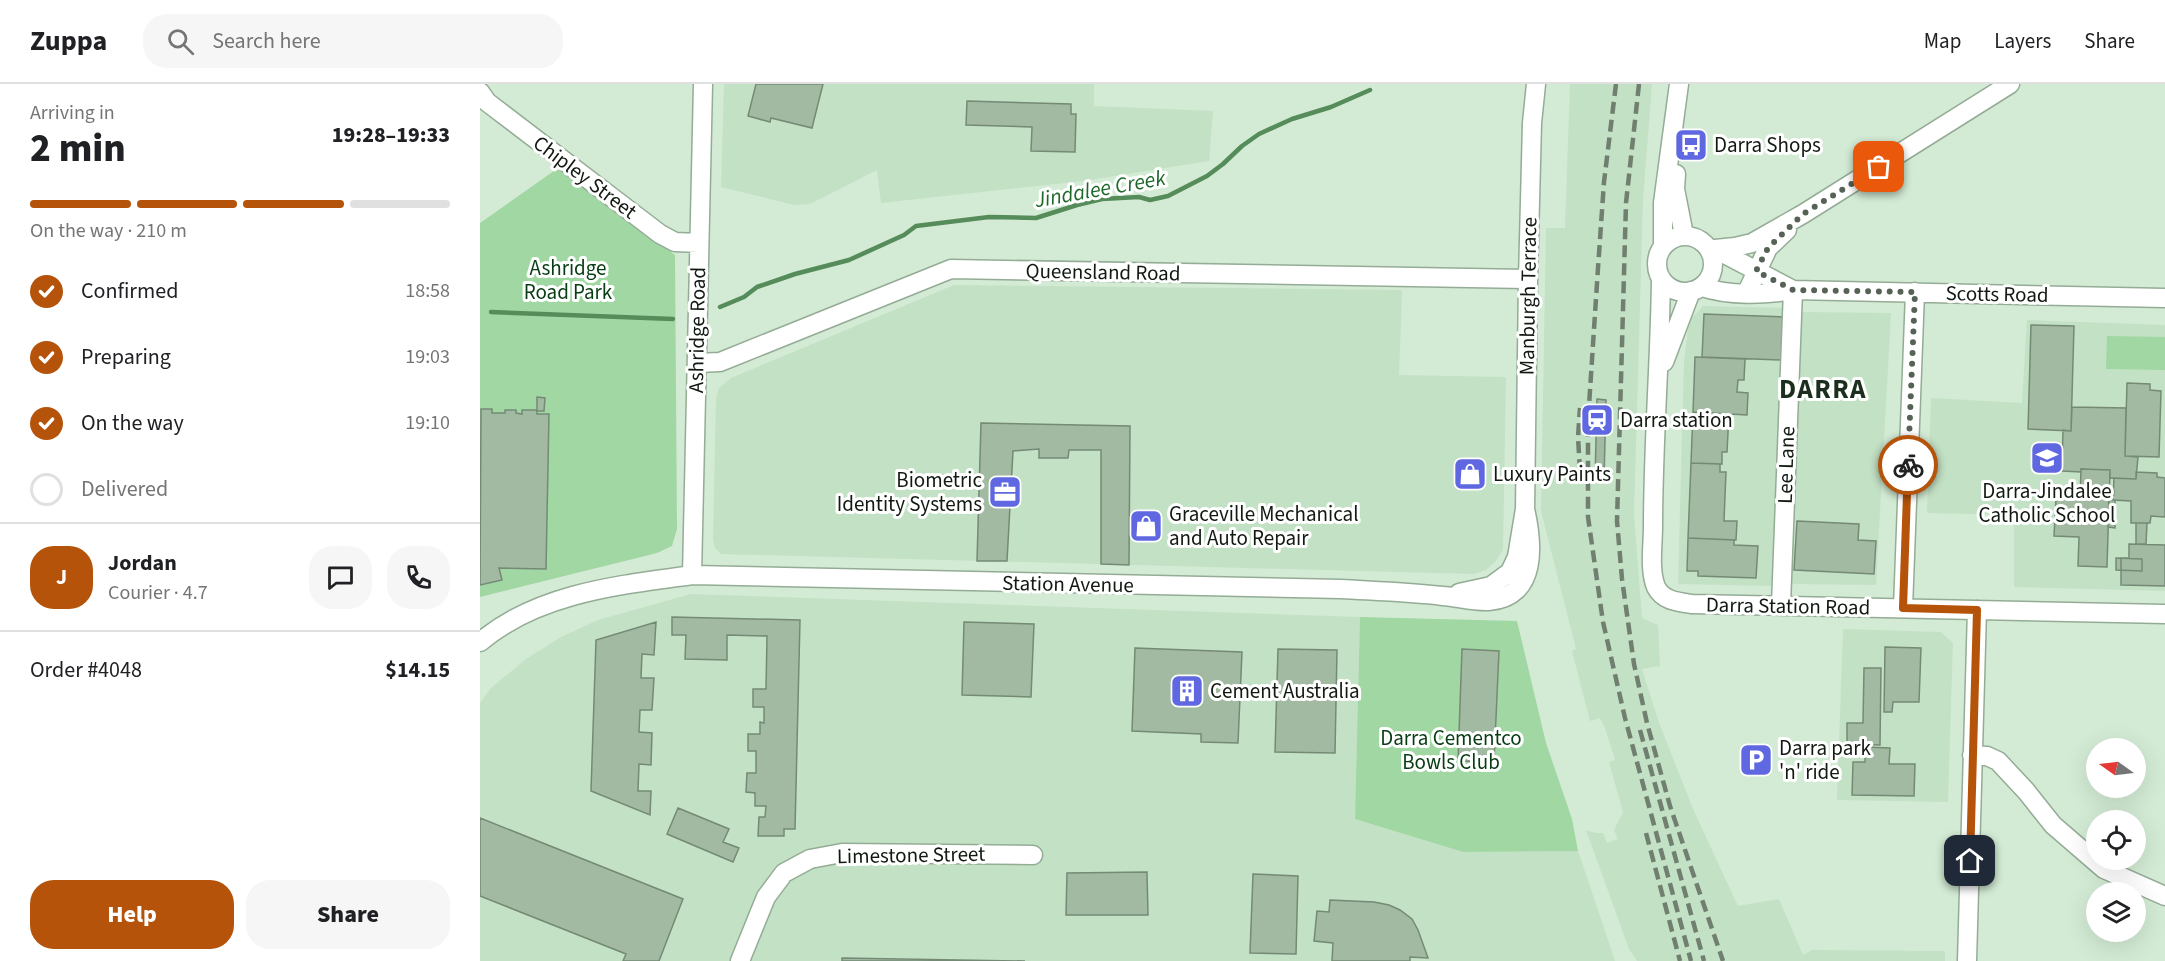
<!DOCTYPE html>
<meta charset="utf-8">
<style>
body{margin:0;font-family:"Source Sans 3",sans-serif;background:#f6f6f6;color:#202124;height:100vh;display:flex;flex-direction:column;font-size:22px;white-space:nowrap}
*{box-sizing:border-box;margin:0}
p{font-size:20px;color:#757577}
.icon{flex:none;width:33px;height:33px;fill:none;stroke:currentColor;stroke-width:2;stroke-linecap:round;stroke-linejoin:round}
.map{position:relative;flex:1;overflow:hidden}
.sheet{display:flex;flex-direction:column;background:#fff;width:480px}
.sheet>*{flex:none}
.needle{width:39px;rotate:284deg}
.controls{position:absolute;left:1606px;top:654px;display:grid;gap:12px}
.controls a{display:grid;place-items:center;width:60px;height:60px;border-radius:50%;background:#fff;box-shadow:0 6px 24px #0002;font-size:30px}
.pin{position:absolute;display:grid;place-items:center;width:51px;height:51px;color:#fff;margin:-26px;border-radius:12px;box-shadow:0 3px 9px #0006}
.courier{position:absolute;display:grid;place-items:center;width:60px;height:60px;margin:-30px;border:4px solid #b45309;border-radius:50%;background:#fff;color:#222;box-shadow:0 2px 8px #0007}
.headline em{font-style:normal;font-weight:800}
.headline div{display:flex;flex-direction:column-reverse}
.headline{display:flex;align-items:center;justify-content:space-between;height:102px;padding:0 30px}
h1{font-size:39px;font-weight:800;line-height:45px}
.bar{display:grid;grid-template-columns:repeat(4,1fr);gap:9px 6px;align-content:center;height:72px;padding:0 30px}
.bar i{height:8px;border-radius:4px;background:#e0e0e0}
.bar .on{background:#b45309}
.bar p{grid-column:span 4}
.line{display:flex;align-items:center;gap:15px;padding:0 30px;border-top:2px solid #e0e0e0}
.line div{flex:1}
.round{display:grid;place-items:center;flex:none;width:63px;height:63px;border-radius:24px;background:#f6f6f6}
ol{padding:0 30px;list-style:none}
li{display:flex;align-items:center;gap:18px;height:66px}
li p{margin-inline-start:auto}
li .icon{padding:6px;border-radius:50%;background:#b45309;color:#fff;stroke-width:4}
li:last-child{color:#757577}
li i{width:33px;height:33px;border:3px solid #e0e0e0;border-radius:50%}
.primary-button{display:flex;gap:12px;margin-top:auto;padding:12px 30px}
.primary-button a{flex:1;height:69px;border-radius:24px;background:#b45309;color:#fff;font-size:24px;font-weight:800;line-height:69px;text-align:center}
.primary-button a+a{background:#f6f6f6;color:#202124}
header{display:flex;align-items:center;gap:36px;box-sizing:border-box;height:84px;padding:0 30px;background:#fff;border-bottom:2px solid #e0e0e0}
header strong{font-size:28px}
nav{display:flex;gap:33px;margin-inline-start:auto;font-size:21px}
.search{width:420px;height:54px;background:#f6f6f6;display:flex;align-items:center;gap:15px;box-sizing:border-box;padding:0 21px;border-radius:24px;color:#757577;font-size:22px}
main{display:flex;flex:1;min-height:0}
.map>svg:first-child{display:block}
.built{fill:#c3e1c4}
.green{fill:#a0d7a3}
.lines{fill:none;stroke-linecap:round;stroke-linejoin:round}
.stream{stroke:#568b5a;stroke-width:4.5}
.building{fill:#a2b9a2;stroke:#748a75;stroke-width:1.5}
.minor-casing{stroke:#94ac95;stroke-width:21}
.minor{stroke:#fff;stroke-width:18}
.rail{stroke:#707f70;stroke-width:4.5;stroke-dasharray:12 6;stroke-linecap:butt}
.done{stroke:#556255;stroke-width:6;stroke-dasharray:0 10.8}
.route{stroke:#b45309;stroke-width:8}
.labels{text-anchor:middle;stroke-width:6;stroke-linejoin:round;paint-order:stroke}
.poi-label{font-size:21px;fill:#111911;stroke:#fff;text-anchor:start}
.street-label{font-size:21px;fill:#111911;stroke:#fff}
.park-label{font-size:21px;fill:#073d12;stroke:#fff}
.water-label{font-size:22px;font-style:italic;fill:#1d6729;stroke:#fff}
.district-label{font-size:27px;font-weight:bold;letter-spacing:1.5px;fill:#1c2f1e;stroke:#fff}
</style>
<header>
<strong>Zuppa</strong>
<div class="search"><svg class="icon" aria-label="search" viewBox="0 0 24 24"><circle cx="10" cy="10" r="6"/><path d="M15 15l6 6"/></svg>Search here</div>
<nav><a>Map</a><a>Layers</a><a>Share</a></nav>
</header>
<main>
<section class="sheet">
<div class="headline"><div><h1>2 min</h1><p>Arriving in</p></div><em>19:28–19:33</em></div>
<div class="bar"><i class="on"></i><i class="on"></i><i class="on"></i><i></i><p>On the way · 210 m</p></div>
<ol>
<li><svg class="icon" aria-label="check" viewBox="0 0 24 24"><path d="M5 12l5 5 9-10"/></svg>Confirmed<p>18:58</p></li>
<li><svg class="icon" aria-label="check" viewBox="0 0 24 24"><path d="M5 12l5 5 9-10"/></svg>Preparing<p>19:03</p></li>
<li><svg class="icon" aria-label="check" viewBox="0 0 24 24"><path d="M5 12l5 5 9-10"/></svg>On the way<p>19:10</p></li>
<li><i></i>Delivered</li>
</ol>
<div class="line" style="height:108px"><b class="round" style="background:#b45309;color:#fff">J</b><div><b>Jordan</b><p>Courier · 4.7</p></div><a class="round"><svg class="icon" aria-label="chat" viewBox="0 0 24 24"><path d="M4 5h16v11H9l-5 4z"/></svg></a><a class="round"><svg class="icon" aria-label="phone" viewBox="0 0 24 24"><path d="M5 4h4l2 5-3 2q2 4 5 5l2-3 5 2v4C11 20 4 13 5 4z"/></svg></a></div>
<div class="line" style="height:78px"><div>Order #4048</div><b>$14.15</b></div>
<div class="primary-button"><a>Help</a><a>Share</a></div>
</section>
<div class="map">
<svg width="1685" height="877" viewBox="0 0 1685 877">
<rect width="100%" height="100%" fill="#d3ebd4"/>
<path class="built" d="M244 0H614V22L733 27 729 77 603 97 401 119 397 86 330 120 314 121 241 103Z
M1090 0H1172L1163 115 1154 431 1162 534 1178 541 1180 582 1162 585 1178 636 1213 725 1258 822 1299 815 1323 871 1332 866 1465 867V877H1157L1149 865 1106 746 1116 749H1123L1127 759 1138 755 1134 746 1143 728 1129 678 1135 676 1125 644 1120 634 1110 637 1092 567 1096 565 1061 427 1066 144H1085Z
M474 201 922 206 919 291 1026 293 1023 466 1015 478 1006 486 994 490 241 470 235 464 233 455 236 314 239 304 251 294Z
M1223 222 1307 224 1294 502 1198 500 1204 277 1208 244 1211 235Z
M1321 228 1411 229 1396 501 1310 500Z
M1547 236 1685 241V507L1534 503V431L1447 429 1451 314 1542 319Z
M211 510 880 533 875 735 983 768 1098 767 1135 877H0V619L11 604 46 575 81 553 118 536Z
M1363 545 1461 548 1473 559 1468 718 1357 716Z"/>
<path class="green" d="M81 82 195 171 197 445 192 462 177 469 0 513V139Z
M1627 252 1685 253V286L1626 285Z
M880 533 1037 537 1066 659 1092 735 1098 767 983 768 875 735Z"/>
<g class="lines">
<path class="stream" d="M240 223 264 213 277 203 315 190 369 176 424 151 436 142 509 133 556 134 597 121 622 115 659 113 670 116 688 112 727 92 743 80 762 62 779 50 812 35 851 23 890 6
M11 228 193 235"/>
</g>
<path class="building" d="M276 0H343L332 44 291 34 290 38 268 32Z
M487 17 591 20V30H596L595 68 551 67 552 43 486 41Z
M1224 230 1304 233 1302 276 1222 273Z
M1551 241 1594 242 1591 347 1548 345Z
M1215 273 1265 275 1264 296H1258L1257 308 1268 309 1267 331 1213 328Z
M1647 299 1670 300V306L1681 307 1679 373 1645 372Z
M57 313 65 314 64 327H57Z
M1117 315 1126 316 1124 396H1115Z
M1592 323 1646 324 1645 372 1658 373 1656 395 1630 394V386L1601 385V388L1582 387 1583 346 1591 347Z
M1 325H12V329H25V326H36V329L42 330V326H57V330H69L66 485 19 484 22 496 0 501Z
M1213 328 1249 330 1247 368H1242V380L1211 379Z
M501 339 650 342 649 481 621 480V366H589L588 374H559V365L533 367 527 477H497Z
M1211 379 1240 380V388H1246L1244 437H1257L1256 456 1208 454Z
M1601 385 1630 386 1627 483 1598 482 1599 453 1574 452 1576 414 1600 415Z
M1656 388 1677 389V393L1685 394V433L1671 432 1670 439H1651V417L1633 416 1634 394 1656 395Z
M1629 407H1634L1633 416H1635V444L1628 443Z
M1317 437 1379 440 1378 456 1396 457 1394 490 1314 486Z
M1656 439H1667L1666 460H1656Z
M1208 454 1254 456V461L1278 462 1276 494 1218 492V487H1207Z
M1649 460 1685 461V502L1641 501V474H1649Z
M1636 474 1662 475V487L1636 486Z
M192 533 320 536 315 745H304V752H278L279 733H285L286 722H275V709L266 708 267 689H276V667H268V650H280V638L284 639V623H273V605H286L287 552 247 551V576L205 575 206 551H192Z
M176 538 174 571 162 570 161 594H174L172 626H160L159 648 172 649 171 681 159 680 158 707H171L170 731 111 707 116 556Z
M484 538 554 540 551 613 482 611Z
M1405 563 1441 564 1439 618H1413L1412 628H1404Z
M655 564 762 568 758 659 721 658V650L652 647Z
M798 565 857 566 855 669 795 668Z
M982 565 1019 567 1014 678 978 677Z
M1384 584H1401L1400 661 1367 660V639H1383Z
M1385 663 1410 664 1409 680H1435L1434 712 1372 711 1373 678H1385Z
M198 724 249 745 243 758 259 764 253 778 187 750Z
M0 734 203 815 179 877H143L146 870 0 812Z
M667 788 668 831H586L587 789Z
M773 790 818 792 816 870 770 869Z
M850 816 894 818 909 821 920 826 932 835 938 846 948 874 930 873V877H852L853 859 834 857 837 827 849 828Z
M362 874 545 877H362Z"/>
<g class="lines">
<defs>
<path id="minor" d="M0 8 7 18 180 150 195 158 219 159
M1196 90 1195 105 1204 151
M1177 180a28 28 0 1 1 56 0a28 28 0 1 1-56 0Z
M1183 163V119L1199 0
M1235 165 1255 163 1272 159 1323 130 1530 0
M1235 165 1313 206
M1181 194C1180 277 1173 360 1173 443 1173 461 1169 486 1176 503 1183 517 1198 518 1212 520L1685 530
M1222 203C1249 212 1285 211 1313 206L1685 214
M1267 208 1288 164 1307 146
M1184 278 1211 207
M217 279 240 278 471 185 1048 195
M212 491 223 0
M979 509 1011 502 1030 488 1037 473 1045 425 1048 195 1052 39 1056 0
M1301 521 1313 206
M1423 524 1435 208
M0 558C58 509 140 501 212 491L861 505C895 507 929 508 963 512 978 513 993 518 1009 517 1058 513 1053 460 1045 425
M1492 671 1507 672 1518 677 1546 707 1573 741 1624 785 1685 812
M260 877 286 813 304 789 330 775 362 769 553 771
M1487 877 1497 526"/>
</defs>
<use href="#minor" class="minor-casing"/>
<use href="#minor" class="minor"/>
<path class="rail" d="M1136 0 1124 98 1118 184 1108 337V433L1123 538 1145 634 1211 877
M1159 0 1146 119 1137 437 1142 495 1154 580 1167 639 1190 722 1243 877
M1100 387 1098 353 1100 324
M1160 646 1224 877
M1166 749 1200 877"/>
</g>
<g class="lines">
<path class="done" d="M1399 83 1323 130 1288 164 1276 187 1313 206 1435 208 1428 381"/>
<path class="route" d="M1428 381 1423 524 1497 526 1490 777"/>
</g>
<defs>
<symbol id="bus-square" viewBox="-11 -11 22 22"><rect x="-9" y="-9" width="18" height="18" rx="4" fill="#5f68e0" stroke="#fff"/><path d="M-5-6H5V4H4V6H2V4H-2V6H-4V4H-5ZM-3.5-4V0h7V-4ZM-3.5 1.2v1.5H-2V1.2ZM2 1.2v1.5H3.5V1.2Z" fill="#fff"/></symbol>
<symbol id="station-square" viewBox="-11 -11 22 22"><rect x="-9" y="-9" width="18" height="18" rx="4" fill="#5f68e0" stroke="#fff"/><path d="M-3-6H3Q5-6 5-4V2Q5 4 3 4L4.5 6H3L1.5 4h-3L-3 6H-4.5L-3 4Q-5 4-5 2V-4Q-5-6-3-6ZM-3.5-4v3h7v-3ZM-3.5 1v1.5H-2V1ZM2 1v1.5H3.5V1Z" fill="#fff"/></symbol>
<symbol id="school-square" viewBox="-11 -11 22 22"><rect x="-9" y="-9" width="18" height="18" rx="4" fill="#5f68e0" stroke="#fff"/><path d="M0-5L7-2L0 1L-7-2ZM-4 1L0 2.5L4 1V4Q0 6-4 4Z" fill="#fff"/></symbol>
<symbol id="shop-square" viewBox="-11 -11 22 22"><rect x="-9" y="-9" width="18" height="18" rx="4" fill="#5f68e0" stroke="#fff"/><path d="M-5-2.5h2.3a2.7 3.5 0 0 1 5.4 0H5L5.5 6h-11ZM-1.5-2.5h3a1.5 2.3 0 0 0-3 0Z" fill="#fff"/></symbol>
<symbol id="office-square" viewBox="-11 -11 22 22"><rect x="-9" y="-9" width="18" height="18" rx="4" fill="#5f68e0" stroke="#fff"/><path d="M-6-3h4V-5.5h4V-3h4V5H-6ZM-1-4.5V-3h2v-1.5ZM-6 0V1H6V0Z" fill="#fff"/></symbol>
<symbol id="building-square" viewBox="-11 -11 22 22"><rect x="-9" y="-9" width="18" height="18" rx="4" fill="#5f68e0" stroke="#fff"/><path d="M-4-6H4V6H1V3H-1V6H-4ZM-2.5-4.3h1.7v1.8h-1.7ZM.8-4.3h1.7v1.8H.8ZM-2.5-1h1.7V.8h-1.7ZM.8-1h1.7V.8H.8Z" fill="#fff"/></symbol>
<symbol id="parking-square" viewBox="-11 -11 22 22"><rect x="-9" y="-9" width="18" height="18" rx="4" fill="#5f68e0" stroke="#fff"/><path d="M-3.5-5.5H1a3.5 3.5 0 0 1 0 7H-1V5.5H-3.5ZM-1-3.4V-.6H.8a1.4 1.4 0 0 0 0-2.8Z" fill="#fff"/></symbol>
</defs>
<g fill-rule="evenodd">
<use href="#bus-square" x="1192" y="42" width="38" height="38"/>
<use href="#station-square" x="1098" y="317" width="38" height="38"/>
<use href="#school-square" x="1548" y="355" width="38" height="38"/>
<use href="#shop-square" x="971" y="371" width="38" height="38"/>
<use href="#office-square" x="506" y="389" width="38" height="38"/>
<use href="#shop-square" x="647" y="423" width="38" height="38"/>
<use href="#building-square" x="688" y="588" width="38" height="38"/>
<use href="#parking-square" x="1257" y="657" width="38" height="38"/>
</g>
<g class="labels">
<g class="poi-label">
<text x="1234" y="68">Darra Shops</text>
<text x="1140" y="343">Darra station</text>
<text x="1013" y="397">Luxury Paints</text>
<text x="502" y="403" text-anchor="end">Biometric<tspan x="502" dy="24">Identity Systems</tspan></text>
<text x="1567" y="414" text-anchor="middle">Darra-Jindalee<tspan x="1567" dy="24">Catholic School</tspan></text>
<text x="689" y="437">Graceville Mechanical<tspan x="689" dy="24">and Auto Repair</tspan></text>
<text x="730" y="614">Cement Australia</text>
<text x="1299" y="671">Darra park<tspan x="1299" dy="24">'n' ride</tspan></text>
</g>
<g class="street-label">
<text transform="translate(105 93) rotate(37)" y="7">Chipley Street</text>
<text transform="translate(623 188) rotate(1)" y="7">Queensland Road</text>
<text transform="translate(1517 210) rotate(1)" y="7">Scotts Road</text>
<text transform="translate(1048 212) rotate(-89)" y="7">Manburgh Terrace</text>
<text transform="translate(217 246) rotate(-89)" y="7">Ashridge Road</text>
<text transform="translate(1306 381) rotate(-88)" y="7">Lee Lane</text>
<text transform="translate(588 500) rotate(1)" y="7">Station Avenue</text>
<text transform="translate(1308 522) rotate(1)" y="7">Darra Station Road</text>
<text transform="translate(431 771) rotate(-1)" y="7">Limestone Street</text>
</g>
<g class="park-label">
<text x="88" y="191">Ashridge<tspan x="88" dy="24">Road Park</tspan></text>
<text x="971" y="661">Darra Cementco<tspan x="971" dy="24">Bowls Club</tspan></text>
</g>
<g class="water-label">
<text transform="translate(620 104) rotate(-10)" y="8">Jindalee Creek</text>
</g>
<g class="district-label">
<text x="1343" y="314">DARRA</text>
</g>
</g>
</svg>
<div class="controls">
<a><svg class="needle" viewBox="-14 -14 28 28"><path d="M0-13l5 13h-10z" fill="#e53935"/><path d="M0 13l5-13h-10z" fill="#757577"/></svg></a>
<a><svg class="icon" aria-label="locate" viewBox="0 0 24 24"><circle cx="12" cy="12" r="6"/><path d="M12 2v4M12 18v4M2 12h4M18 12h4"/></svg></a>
<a><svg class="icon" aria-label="layers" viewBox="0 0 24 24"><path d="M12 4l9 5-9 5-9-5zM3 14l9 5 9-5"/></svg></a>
</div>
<div class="pin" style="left:1399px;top:83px;background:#ea580c"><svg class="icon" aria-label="bag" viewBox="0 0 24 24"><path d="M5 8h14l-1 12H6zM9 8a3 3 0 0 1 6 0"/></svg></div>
<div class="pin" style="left:1490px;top:777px;background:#1f2937"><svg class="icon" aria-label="home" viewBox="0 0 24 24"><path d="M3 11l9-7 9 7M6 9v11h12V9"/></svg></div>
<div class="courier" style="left:1428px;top:381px"><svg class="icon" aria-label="bike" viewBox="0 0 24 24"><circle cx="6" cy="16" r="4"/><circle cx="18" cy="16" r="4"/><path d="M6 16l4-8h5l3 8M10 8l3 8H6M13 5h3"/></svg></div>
</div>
</main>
